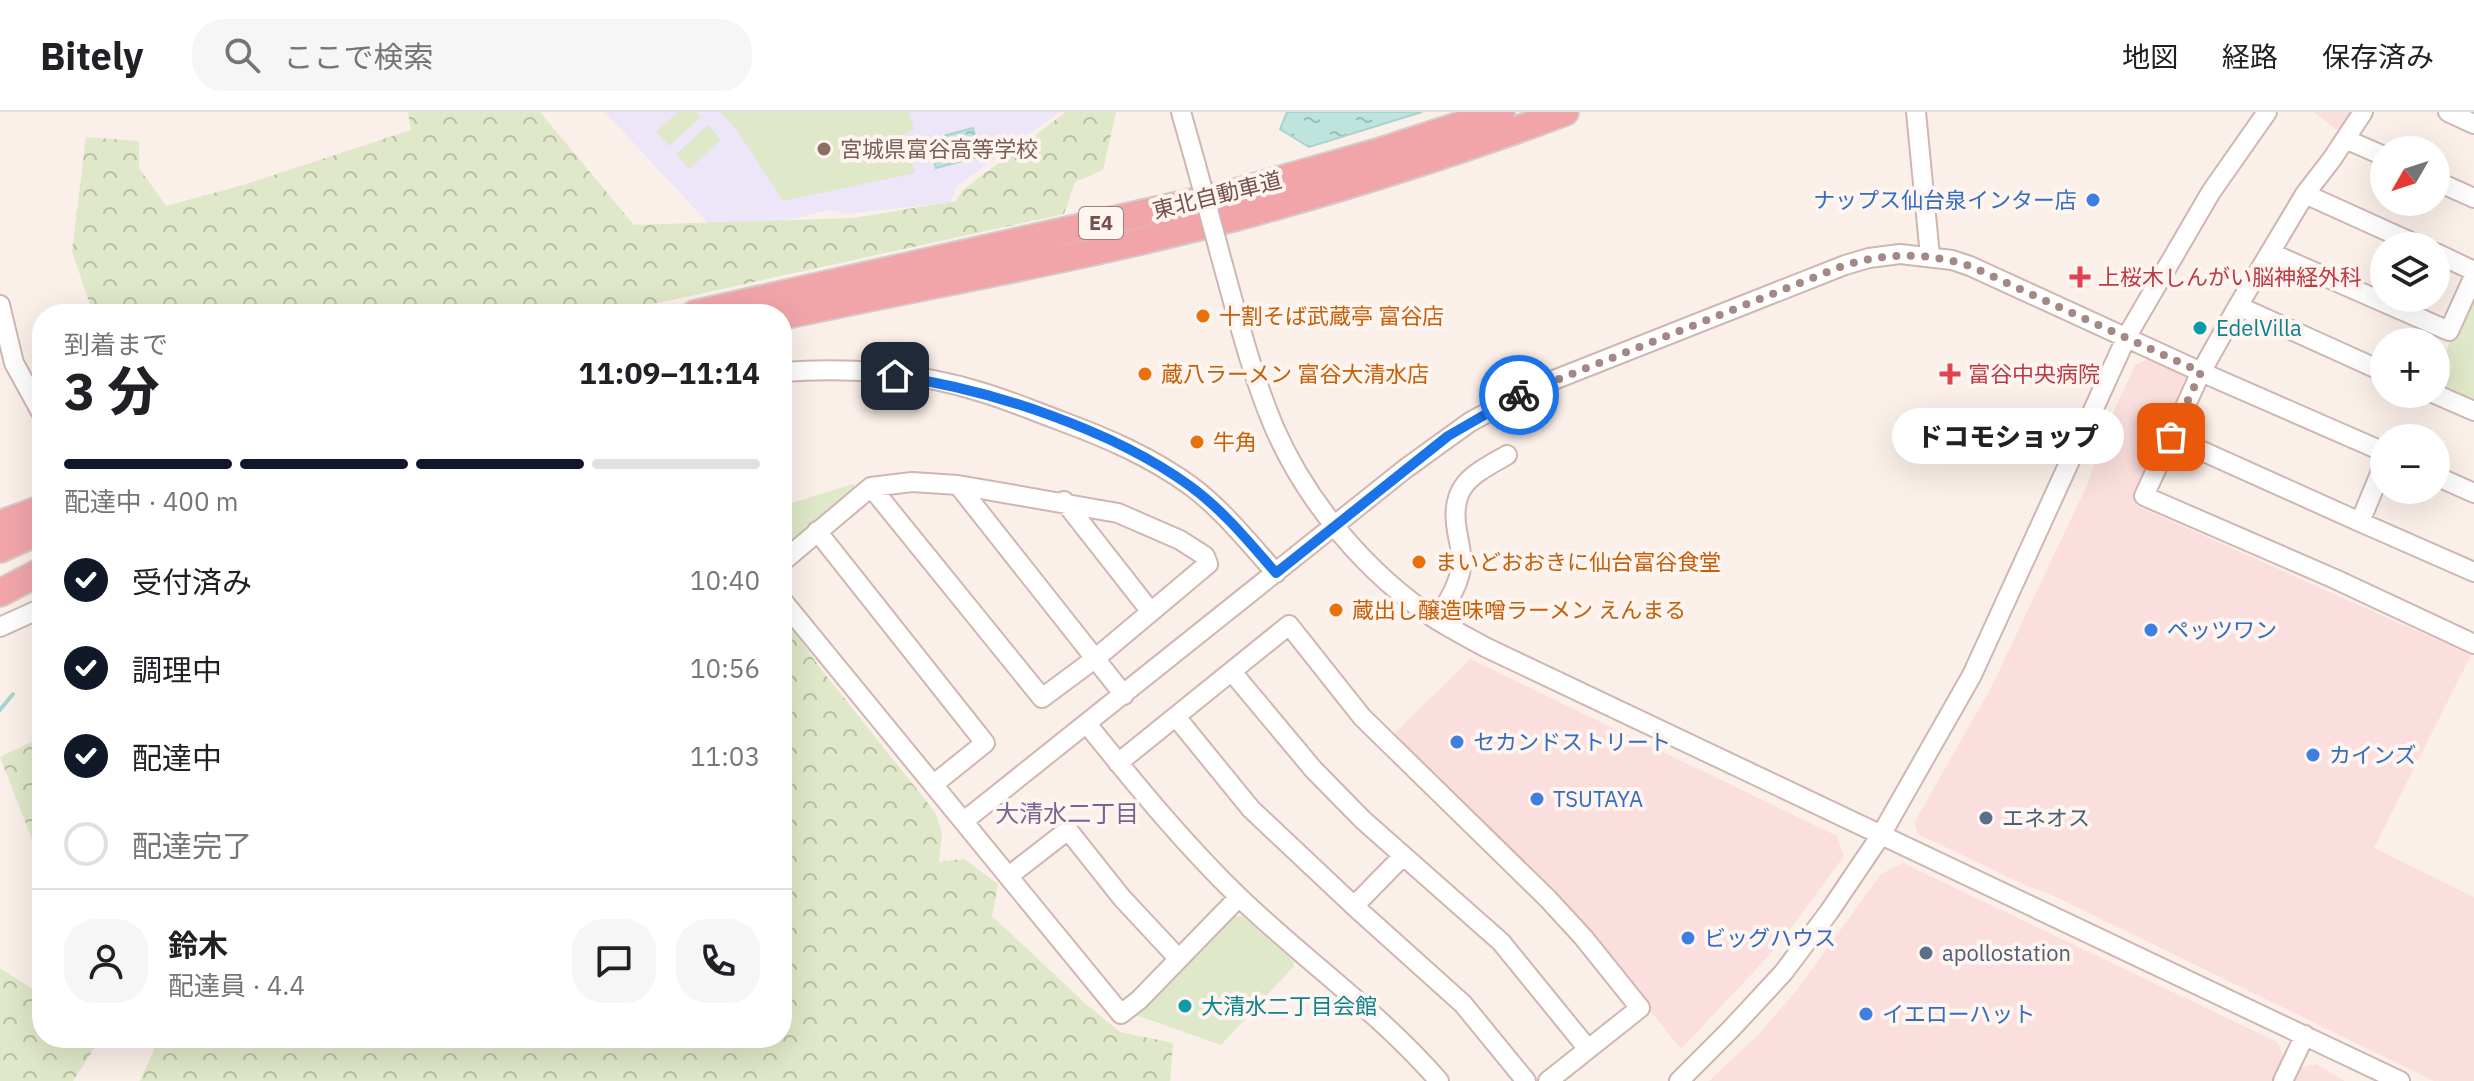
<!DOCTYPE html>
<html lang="ja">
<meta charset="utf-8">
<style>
body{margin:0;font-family:"IBM Plex Sans","Noto Sans JP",sans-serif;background:#f6f6f6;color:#202124;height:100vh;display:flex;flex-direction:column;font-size:30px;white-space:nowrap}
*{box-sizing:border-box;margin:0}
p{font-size:26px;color:#757577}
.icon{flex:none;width:44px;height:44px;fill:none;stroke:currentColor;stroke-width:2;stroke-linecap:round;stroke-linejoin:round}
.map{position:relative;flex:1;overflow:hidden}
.side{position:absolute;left:32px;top:192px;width:760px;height:744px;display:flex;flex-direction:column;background:#fff;border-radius:32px;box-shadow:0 8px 32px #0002}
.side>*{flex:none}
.needle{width:52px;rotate:231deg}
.controls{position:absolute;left:2370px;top:24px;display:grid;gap:16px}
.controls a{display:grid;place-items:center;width:80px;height:80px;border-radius:50%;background:#fff;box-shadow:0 8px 32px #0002;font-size:40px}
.pin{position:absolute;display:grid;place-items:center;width:68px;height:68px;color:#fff;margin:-34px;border-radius:16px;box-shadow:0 4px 12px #0006}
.courier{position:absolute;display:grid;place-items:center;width:80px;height:80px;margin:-40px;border:6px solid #1a73e8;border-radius:50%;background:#fff;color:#222;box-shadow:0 2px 10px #0007}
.bubble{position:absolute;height:56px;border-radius:28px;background:#fff;box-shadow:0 8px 32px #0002;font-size:26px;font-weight:800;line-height:56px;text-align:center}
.headline em{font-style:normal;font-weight:800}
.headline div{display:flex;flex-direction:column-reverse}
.headline{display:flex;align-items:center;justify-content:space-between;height:136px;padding:0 32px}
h1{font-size:52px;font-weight:800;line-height:60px}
.bar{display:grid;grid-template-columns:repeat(4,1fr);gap:12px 8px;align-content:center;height:96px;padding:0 32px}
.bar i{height:10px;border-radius:6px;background:#e0e0e0}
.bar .selected{background:#111827}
.bar p{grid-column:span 4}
.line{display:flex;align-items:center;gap:20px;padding:0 32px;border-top:2px solid #e0e0e0}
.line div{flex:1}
.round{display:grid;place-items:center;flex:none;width:84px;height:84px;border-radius:32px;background:#f6f6f6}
ol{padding:0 32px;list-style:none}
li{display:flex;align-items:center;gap:24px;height:88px}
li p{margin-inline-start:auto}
li .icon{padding:8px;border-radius:50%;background:#111827;color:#fff;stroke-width:4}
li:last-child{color:#757577}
li i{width:44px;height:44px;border:4px solid #e0e0e0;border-radius:50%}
header{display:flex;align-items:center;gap:48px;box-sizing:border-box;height:112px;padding:0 40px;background:#fff;border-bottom:2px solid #e0e0e0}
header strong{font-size:38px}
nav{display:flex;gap:44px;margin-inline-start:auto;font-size:28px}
.search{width:560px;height:72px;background:#f6f6f6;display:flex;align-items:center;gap:20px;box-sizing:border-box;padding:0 28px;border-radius:32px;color:#757577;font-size:30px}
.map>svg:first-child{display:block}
.commercial{fill:#fbdede}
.education{fill:#ece6f8}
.green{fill:#dfe8c8}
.forest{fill:url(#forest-crowns)}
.water{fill:url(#water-ripples);stroke:#a6d5ce;stroke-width:2}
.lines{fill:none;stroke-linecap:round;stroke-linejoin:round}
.stream{stroke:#a6d5ce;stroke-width:4}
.minor-casing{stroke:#cfb6b2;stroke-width:22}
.highway-casing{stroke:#d5caca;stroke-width:30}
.minor{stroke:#fff;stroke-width:18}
.highway{stroke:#f1a5a9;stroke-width:26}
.minor-bridge-casing{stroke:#cfb6b2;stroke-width:22;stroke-linecap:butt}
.minor-bridge{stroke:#fff;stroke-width:18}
.done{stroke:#a38884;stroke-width:8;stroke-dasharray:0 14.4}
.route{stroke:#1a73e8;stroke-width:10}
.education-dot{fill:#8d6e63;stroke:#fef4f0;stroke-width:3}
.shop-dot{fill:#3f7fe0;stroke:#fef4f0;stroke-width:3}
.health-dot{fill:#e0444e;stroke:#fef4f0;stroke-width:3}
.food-dot{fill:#e8710a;stroke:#fef4f0;stroke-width:3}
.culture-dot{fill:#0f9aa8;stroke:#fef4f0;stroke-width:3}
.service-dot{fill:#5c6f8a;stroke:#fef4f0;stroke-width:3}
.labels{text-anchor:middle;stroke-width:8;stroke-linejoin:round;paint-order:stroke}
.shield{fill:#fef4f0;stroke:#9d817f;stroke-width:2}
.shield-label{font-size:20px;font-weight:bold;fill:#74504e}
.education-label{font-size:22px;fill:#785e54;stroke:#fef4f0;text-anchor:start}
.street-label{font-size:22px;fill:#74504e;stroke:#fef4f0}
.shop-label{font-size:22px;fill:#366cbe;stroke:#fef4f0;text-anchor:start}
.health-label{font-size:22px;fill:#be3a42;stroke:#fef4f0;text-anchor:start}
.food-label{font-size:22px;fill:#c56008;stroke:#fef4f0;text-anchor:start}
.culture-label{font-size:22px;fill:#0d838f;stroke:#fef4f0;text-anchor:start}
.service-label{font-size:22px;fill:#4e5e75;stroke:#fef4f0;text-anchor:start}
.neighbourhood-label{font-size:24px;fill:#756690;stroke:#fef4f0}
</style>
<header>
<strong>Bitely</strong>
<div class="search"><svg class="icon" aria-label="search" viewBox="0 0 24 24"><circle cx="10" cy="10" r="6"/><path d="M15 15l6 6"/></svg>ここで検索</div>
<nav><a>地図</a><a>経路</a><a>保存済み</a></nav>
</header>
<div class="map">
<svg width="2474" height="969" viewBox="0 0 2474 969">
<defs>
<pattern id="forest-crowns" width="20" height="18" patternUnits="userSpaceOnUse" patternTransform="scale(2)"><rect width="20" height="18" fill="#dfe8c8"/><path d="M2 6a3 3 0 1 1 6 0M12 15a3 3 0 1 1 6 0" fill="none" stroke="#b9bea5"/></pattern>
<pattern id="water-ripples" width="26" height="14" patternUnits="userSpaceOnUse" patternTransform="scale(2)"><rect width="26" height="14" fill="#bfe4de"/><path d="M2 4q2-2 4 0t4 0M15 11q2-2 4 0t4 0" fill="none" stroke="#a0bbb6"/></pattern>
</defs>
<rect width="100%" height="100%" fill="#fbefe9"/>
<path class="commercial" d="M2314 0H2359L2342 22Z
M2148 247 2184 263 2189 271 2135 393 2471 543 2374 736 2474 785V969H2434L2050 782 2027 774 1918 722 1914 711 1992 574 2087 373 2110 308 2135 253Z
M1470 547 1837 724 1844 744 1776 836 1681 937 1568 797 1391 625Z
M1903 751 2277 930 2284 945 2274 969H1709L1760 921 1797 878 1881 762Z
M2316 952 2345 969H2294L2300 956Z"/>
<path class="education" d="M605 0H1060L957 74 951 90 848 102 831 98 719 123Z"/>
<path class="green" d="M678 0H696L701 5 669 34 656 20Z
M720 0H909L914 18 904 22 915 61 783 89 739 21Z
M708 13 721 28 689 57 676 42Z
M2474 177V295L2436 275V261Z
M853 372 859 379 782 442V394Z
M1233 804H1242L1293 849 1294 854 1221 933 1133 902Z"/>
<path class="forest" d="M408 0H540L634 113 853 106 956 89 963 78 1066 0H1116L1103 58 1075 70 1064 102 607 202H87L90 193 72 139 86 25 139 29V56L166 94 243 73 411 18Z
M782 502 820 556 935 700 942 721 939 750 964 747 998 772 992 804 1086 892 1120 920 1173 931 1170 969H140L159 926H782Z
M42 625V736L33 730 0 645Z
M0 856 42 883V926H101L73 969H0Z"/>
<path class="water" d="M1287 0H1422L1309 35 1280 17Z
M973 16 981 44 936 56 928 28Z"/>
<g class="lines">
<path class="stream" d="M0 598 13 582"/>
<defs>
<path id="minor" d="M1181 0 1196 53
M1916 0 1930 144
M2363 0 2332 47 2305 82 2238 194 2201 260 2144 384 2335 467 2474 532
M2448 0 2474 12
M2345 27 2384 44
M2436 69 2474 86
M2305 82 2420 134
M2271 141 2449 219 2474 164
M2436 141 2474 159
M1223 153C1238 207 1252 263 1274 315 1307 391 1368 463 1437 508 1453 518 1469 526 1485 535L2400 969
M0 193 14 251 42 302
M2238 194 2384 260
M782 260C847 255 918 260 981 280 1008 288 1034 299 1061 309 1107 326 1151 345 1191 374 1223 398 1249 431 1276 461
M2435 282 2474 299
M2171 325 2360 410
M2384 352 2360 410 2474 460
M2436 364 2474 381
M958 373 1124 583
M1064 389 1151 500
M817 419 985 631 934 672
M782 450 871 375 912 370 958 373 1118 401 1180 428 1205 444 1208 452 1096 546 1042 586 871 375
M782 488 1121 902 1139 888 1239 785
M1437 508C1446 492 1458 475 1461 456 1463 445 1459 430 1457 419 1449 373 1472 363 1507 343
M0 515 42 496
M1232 560 1313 657 1363 708 1501 830 1588 937
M1176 605 1251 697 1354 794 1463 892 1526 969
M1087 612C1136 673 1185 733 1241 787 1306 849 1380 901 1439 969
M1118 651 1289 513 1362 605 1548 787 1583 825 1640 896 1548 969
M964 709 1405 357 1470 310 1531 277 1845 153 1869 146 1900 142 1952 148 1970 154 2201 260 2384 340
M1010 763 1068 718 1122 786 1178 846
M1354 794 1402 745
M1679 969 1731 917 1783 861 1829 800 1881 723 1972 563 2127 224 2211 80 2267 0
M2283 969 2305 923"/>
<path id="highway" d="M695 202 1233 81 1378 40 1501 0
M782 204C935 171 1089 145 1240 104 1350 74 1458 40 1565 0
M0 412 42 397
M0 437 42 418
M0 481 42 459"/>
</defs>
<use href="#minor" class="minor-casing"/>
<use href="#highway" class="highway-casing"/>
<use href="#minor" class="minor"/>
<use href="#highway" class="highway"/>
<defs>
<path id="minor-bridge" d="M1196 53 1223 153"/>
</defs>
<use href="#minor-bridge" class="minor-bridge-casing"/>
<use href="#minor-bridge" class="minor-bridge"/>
</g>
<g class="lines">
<path class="done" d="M1519 283 1845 153C1887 141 1928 140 1970 154L2201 260 2171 325"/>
<path class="route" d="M895 264C990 277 1113 318 1190 374 1223 398 1249 430 1276 461L1448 324 1519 283"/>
</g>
<circle class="education-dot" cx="824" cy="37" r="8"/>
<g class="shop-dot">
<circle cx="2093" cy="88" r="8"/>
<circle cx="2151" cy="518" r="8"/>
<circle cx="1457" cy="630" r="8"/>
<circle cx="2313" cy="643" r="8"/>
<circle cx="1537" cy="687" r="8"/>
<circle cx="1688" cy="826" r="8"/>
<circle cx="1866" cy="902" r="8"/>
</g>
<g class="health-dot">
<path d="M2076 153h8v8h8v8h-8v8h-8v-8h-8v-8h8z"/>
<path d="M1946 250h8v8h8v8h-8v8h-8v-8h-8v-8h8z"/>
</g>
<g class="food-dot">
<circle cx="1203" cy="204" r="8"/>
<circle cx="1145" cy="262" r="8"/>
<circle cx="1197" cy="330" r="8"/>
<circle cx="1419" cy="450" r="8"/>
<circle cx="1336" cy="498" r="8"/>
</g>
<g class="culture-dot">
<circle cx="2200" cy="216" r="8"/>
<circle cx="1185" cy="894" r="8"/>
</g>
<g class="service-dot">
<circle cx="1986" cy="706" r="8"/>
<circle cx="1926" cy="841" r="8"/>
</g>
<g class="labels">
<rect class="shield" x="1079" y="95" width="44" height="32" rx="6"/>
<g class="shield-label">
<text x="1101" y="118">E4</text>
</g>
<g class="education-label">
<text x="840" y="45">宮城県富谷高等学校</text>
</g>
<g class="street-label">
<text transform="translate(1217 83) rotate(-14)" y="8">東北自動車道</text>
</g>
<g class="shop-label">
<text x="2077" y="96" text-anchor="end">ナップス仙台泉インター店</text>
<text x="2167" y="526">ペッツワン</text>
<text x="1473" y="638">セカンドストリート</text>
<text x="2329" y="651">カインズ</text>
<text x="1553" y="695">TSUTAYA</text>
<text x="1704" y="834">ビッグハウス</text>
<text x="1882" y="910">イエローハット</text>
</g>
<g class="health-label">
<text x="2098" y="173">上桜木しんがい脳神経外科</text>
<text x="1968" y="270">富谷中央病院</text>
</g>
<g class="food-label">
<text x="1219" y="212">十割そば武蔵亭 富谷店</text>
<text x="1161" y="270">蔵八ラーメン 富谷大清水店</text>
<text x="1213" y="338">牛角</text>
<text x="1435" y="458">まいどおおきに仙台富谷食堂</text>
<text x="1352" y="506">蔵出し醸造味噌ラーメン えんまる</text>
</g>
<g class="culture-label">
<text x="2216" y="224">EdelVilla</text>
<text x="1201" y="902">大清水二丁目会館</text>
</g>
<g class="service-label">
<text x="2002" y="714">エネオス</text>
<text x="1942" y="849">apollostation</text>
</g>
<g class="neighbourhood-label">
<text x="1067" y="710">大清水二丁目</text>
</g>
</g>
</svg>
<div class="controls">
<a><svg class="needle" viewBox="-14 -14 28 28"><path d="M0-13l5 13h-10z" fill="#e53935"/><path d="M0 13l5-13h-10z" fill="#757577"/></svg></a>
<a><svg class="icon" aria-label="layers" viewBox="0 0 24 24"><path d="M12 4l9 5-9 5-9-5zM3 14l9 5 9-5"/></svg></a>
<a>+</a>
<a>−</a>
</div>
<div class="pin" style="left:2171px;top:325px;background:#ea580c"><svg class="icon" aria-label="bag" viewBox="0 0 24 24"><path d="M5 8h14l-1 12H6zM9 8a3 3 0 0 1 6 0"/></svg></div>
<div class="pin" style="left:895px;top:264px;background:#1f2937"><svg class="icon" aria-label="home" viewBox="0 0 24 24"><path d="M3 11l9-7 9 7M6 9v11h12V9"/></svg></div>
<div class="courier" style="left:1519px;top:283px"><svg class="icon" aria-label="bike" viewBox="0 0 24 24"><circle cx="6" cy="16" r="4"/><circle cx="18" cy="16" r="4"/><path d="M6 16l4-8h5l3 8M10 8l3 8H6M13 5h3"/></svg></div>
<div class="bubble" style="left:1892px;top:296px;width:232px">ドコモショップ</div>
<section class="side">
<div class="headline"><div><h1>3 分</h1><p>到着まで</p></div><em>11:09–11:14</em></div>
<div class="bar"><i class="selected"></i><i class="selected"></i><i class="selected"></i><i></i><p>配達中 · 400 m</p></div>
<ol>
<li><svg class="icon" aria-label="check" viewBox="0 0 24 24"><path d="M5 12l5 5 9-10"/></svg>受付済み<p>10:40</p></li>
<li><svg class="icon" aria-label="check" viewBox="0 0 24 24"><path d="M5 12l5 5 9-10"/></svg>調理中<p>10:56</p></li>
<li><svg class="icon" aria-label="check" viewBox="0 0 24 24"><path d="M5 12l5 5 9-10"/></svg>配達中<p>11:03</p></li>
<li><i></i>配達完了</li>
</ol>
<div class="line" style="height:144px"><a class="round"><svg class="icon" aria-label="person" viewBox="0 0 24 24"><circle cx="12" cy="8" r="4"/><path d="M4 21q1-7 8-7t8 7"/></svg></a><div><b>鈴木</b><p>配達員 · 4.4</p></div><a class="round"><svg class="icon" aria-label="chat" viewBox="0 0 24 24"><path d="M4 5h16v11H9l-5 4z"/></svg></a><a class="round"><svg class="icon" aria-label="phone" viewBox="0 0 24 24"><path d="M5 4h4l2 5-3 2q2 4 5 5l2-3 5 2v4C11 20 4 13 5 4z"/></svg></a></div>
</section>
</div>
